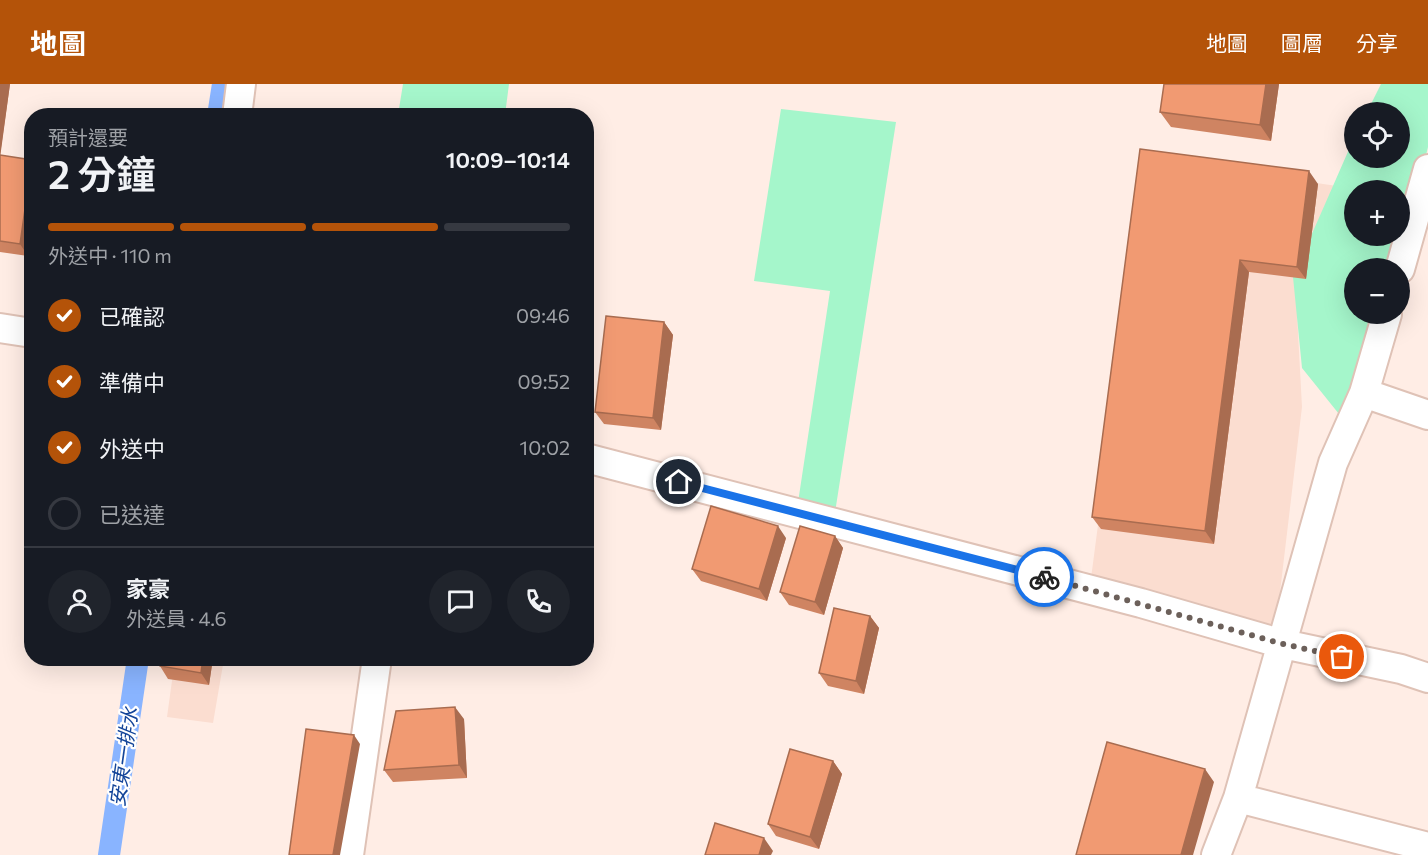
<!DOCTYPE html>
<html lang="zh-TW">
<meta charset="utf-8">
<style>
body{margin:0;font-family:Commissioner,"Noto Sans TC",sans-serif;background:#20242c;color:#f1f3f6;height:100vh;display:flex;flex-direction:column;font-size:22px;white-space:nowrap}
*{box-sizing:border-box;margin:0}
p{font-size:20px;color:#9ea1a6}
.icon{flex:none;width:33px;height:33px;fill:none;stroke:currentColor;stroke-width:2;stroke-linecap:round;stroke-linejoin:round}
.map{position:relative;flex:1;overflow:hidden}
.panel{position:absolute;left:24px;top:24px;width:570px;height:558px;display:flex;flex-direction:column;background:#171b24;border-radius:24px;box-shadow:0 6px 24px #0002}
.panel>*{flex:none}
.fabs{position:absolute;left:1344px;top:18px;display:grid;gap:12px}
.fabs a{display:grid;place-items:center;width:66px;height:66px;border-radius:50%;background:#171b24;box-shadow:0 6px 24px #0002;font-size:30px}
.pin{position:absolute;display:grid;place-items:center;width:51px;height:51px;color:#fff;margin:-26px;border:3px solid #fff;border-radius:50%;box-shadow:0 2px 6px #0007}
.courier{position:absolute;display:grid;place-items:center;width:60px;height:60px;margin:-30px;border:4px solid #1a73e8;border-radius:50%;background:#fff;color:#222;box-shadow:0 2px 8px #0007}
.summary em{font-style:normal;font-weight:600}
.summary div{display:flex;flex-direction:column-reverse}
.summary{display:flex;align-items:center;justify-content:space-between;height:102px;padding:0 24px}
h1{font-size:39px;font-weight:600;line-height:45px}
.bar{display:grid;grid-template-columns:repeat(4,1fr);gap:9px 6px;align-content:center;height:72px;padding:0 24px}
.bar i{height:8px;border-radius:4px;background:#363941}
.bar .selected{background:#b45309}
.bar p{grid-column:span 4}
.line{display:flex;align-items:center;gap:15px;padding:0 24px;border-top:2px solid #363941}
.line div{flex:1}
.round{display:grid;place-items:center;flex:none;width:63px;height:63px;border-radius:32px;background:#20242c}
ol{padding:0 24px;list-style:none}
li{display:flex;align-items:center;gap:18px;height:66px}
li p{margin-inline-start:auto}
li .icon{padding:6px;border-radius:50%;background:#b45309;color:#fff;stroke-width:4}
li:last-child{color:#9ea1a6}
li i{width:33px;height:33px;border:3px solid #363941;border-radius:50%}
header{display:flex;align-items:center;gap:36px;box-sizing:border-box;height:84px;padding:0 30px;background:#b45309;color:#fff}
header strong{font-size:28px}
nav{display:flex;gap:33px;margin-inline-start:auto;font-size:21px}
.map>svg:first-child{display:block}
.built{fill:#fbddd0}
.green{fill:#a5f6cb;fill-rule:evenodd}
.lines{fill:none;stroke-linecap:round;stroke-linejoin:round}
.canal{stroke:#89b4ff;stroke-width:22}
.minor-casing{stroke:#dfc2b6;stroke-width:32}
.minor{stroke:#fff;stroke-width:28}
.wall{fill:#cf8462}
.shaded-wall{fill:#a96c50}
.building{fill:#f19a72;stroke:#a96c50;stroke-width:1.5}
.done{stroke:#6c605a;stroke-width:6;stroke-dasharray:0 10.8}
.route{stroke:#1a73e8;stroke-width:8}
.labels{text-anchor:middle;stroke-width:4.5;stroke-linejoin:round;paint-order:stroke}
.water-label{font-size:20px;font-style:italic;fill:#144599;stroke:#fff}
</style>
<header>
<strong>地圖</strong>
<nav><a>地圖</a><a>圖層</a><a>分享</a></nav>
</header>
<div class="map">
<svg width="1428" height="771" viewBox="0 0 1428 771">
<rect width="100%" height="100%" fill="#ffede5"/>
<path class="built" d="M1146 74 1337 102 1297 230 1302 323 1275 550 1090 502Z
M175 575H224L213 639 167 633Z"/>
<path class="green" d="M403 0H509L505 31H398Z
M1381 0H1428V63L1398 184H1354V230H1383L1343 335 1302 284 1293 193 1354 54V74H1400V28H1367ZM1354 106H1400V152H1354Z
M781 25 896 38 834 435 797 425 830 207 754 197Z"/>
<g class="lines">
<path class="canal" d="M218 32 223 0
M109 771 138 574"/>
<defs>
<path id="minor" d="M237 32 241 0
M1400 185 1428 85
M0 244 32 249
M1364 309 1428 331
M586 374 1141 519 1283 560 1401 585 1428 594
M1238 714 1428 763
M349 771 377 574
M1216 771 1238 714 1333 379 1364 309 1387 230"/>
</defs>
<use href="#minor" class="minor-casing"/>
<use href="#minor" class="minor"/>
</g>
<path class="wall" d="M0 0H10L0 71 32 76V150L28 172 0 168Z
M1164 0H1279L1271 57 1171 43 1160 28Z
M1140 65 1318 100 1306 195 1249 188 1214 460 1101 445 1092 433Z
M664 238 673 251 661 346 604 340 595 328Z
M835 452 843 464 824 531 789 521 780 508Z
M786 454 767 517 701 497 692 485Z
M870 532 879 544 864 610 828 602 819 589Z
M161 574H213L209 601 168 595 160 582Z
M464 635 467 694 393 698 384 686Z
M833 677 842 690 819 765 776 752 768 740Z"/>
<path class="shaded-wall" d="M0 0H10L0 74Z
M1266 0H1279L1271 57 1260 41Z
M32 81V150L28 172 20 160Z
M1309 87 1318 100 1306 195 1297 183Z
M1240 176 1249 188 1214 460 1205 447Z
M664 238 673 251 661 346 653 334Z
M778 442 786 454 767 517 759 505Z
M835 452 843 464 824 531 815 518Z
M870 532 879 544 864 610 856 597Z
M203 574H213L209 601 201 589Z
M455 623 464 635 467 694 459 681Z
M354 651 360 660 340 771H333Z
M833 677 842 690 819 765 810 753Z
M1205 685 1214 698 1193 771H1181Z
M764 754 773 767 771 771H759Z"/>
<path class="building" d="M1164 0H1266L1260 41 1160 28Z
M1140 65 1309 87 1297 183 1240 176 1205 447 1092 433Z
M0 71 32 76 20 160 0 157Z
M606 232 664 238 653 334 595 328Z
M711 422 778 442 759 505 692 485Z
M800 442 835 452 815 518 780 508Z
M834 524 870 532 856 597 819 589Z
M161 574H203L201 589 160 582Z
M455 623 459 681 384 686 396 627Z
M306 645 354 651 333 771H289Z
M1107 658 1205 685 1181 771H1076Z
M790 665 833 677 810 753 768 740Z
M715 739 764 754 759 771H705Z"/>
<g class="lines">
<path class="done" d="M1044 493 1283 560 1342 573"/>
<path class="route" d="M679 398 1044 493"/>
</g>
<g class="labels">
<g class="water-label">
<text transform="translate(124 673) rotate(-82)" y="7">安東一排水</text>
</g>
</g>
</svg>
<div class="fabs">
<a><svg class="icon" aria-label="locate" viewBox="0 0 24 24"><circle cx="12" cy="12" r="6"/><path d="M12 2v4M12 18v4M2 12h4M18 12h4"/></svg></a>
<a>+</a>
<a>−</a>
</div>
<div class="pin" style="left:1342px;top:573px;background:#ea580c"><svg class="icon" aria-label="bag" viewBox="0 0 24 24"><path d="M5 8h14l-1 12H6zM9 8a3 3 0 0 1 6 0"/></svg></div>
<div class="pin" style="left:679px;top:398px;background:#1f2937"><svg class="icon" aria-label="home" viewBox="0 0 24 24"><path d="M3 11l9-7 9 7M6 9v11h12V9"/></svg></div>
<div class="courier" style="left:1044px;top:493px"><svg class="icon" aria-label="bike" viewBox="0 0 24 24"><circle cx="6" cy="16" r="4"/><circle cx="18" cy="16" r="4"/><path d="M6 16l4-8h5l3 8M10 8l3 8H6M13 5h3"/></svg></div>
<section class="panel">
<div class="summary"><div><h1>2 分鐘</h1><p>預計還要</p></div><em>10:09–10:14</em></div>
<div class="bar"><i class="selected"></i><i class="selected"></i><i class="selected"></i><i></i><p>外送中 · 110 m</p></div>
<ol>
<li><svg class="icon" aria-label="check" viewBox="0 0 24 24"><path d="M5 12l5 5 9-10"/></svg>已確認<p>09:46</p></li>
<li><svg class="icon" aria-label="check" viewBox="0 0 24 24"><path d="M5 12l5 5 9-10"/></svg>準備中<p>09:52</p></li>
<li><svg class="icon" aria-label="check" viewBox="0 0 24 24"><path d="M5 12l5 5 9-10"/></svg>外送中<p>10:02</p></li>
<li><i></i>已送達</li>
</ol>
<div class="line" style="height:108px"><a class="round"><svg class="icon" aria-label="person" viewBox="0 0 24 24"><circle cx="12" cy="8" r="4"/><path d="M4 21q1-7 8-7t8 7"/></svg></a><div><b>家豪</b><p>外送員 · 4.6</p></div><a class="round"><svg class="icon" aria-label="chat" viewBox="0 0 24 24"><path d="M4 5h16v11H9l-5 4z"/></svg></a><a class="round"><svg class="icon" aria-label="phone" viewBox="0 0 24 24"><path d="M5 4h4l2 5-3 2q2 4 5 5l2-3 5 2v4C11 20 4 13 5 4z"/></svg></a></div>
</section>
</div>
